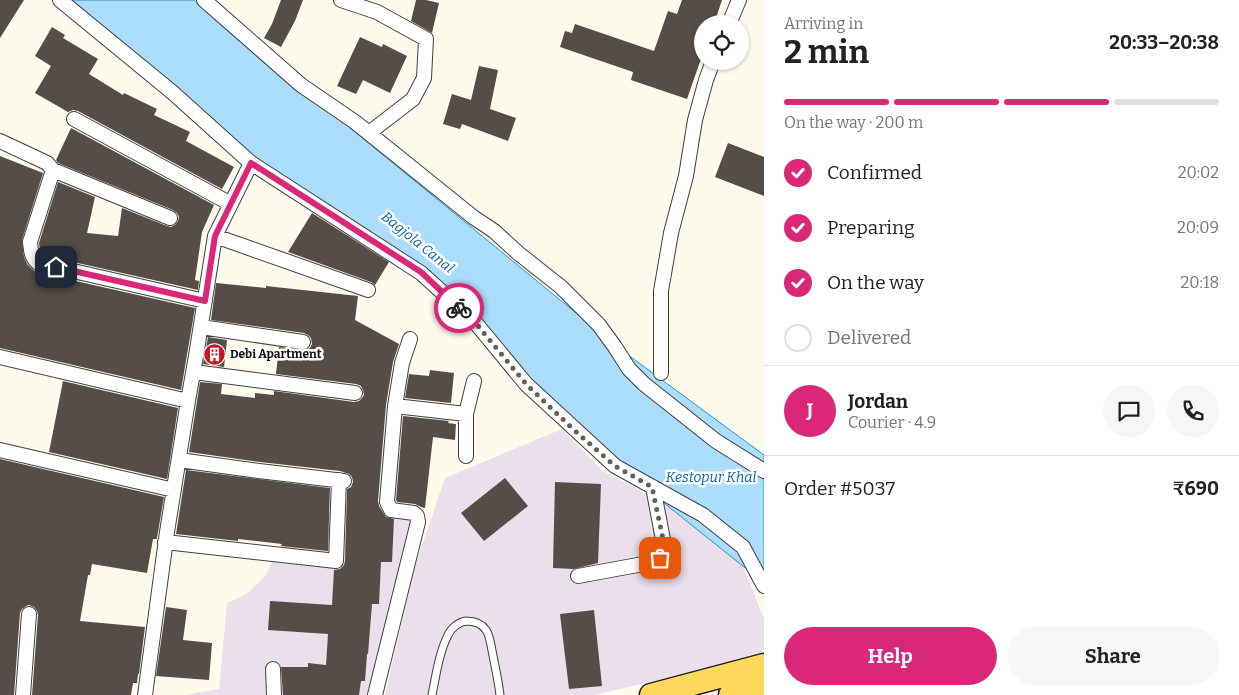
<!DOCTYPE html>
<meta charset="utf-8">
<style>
body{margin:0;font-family:Bitter,serif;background:#f6f6f6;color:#222;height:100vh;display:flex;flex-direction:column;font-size:19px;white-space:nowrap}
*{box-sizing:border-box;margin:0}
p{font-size:16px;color:#767676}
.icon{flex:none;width:28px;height:28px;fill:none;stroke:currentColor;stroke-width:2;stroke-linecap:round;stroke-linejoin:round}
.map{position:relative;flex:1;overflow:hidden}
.side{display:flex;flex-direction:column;background:#fff;width:475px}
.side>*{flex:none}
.fabs{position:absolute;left:694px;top:15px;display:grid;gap:10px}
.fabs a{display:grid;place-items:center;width:55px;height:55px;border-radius:50%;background:#fff;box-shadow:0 1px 4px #0004;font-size:25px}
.pin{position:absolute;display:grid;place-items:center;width:42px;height:42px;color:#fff;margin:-21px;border-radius:10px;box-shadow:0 2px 8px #0006}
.courier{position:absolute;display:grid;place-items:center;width:50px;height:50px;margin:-25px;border:4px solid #db2777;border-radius:50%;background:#fff;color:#222;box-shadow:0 1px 6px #0007}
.overview em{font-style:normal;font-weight:700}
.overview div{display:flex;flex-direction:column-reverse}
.overview{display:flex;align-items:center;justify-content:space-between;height:85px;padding:0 20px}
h1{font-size:32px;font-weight:700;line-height:38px}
.bar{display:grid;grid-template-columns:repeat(4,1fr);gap:8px 5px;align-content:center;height:60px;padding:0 20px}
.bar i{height:6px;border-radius:4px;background:#e0e0e0}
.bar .current{background:#db2777}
.bar p{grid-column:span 4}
.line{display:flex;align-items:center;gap:12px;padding:0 20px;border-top:1px solid #e0e0e0}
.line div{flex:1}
.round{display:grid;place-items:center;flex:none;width:52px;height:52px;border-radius:26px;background:#f6f6f6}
ol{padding:0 20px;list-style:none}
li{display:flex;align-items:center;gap:15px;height:55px}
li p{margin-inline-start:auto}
li .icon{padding:5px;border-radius:50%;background:#db2777;color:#fff;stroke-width:4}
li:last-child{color:#767676}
li i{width:28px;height:28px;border:2px solid #e0e0e0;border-radius:50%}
.action{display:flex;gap:10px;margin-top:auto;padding:10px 20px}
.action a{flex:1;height:58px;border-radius:30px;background:#db2777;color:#fff;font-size:20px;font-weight:700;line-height:58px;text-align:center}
.action a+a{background:#f6f6f6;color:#222}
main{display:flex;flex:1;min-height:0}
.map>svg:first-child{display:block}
.industrial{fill:#ebdfec}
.water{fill:#abddfc;stroke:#2a93da}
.building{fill:#564d48}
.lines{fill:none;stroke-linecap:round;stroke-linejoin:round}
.lane-casing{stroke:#3f3f3f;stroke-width:9}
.street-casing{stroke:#3f3f3f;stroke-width:16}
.primary-casing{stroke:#1d1d1d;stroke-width:25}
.lane{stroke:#fff;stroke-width:7}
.street{stroke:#fff;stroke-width:14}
.primary{stroke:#ffd85c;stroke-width:22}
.done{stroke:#61605a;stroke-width:5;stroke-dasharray:0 9}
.route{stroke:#db2777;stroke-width:6}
.labels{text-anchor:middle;stroke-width:5;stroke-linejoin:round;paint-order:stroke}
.poi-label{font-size:12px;font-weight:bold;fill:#0c0c0c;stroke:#fff;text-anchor:start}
.water-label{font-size:14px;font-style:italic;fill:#0a63aa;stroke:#fff}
</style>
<main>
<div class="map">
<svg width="764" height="695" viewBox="0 0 764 695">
<rect width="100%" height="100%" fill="#fffbec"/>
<path class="industrial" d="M562 429 603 471 661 501 736 548 764 619V648L758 656 595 695H385L414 569 445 478Z
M285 508 415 519 372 695H184L219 689 227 603 245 595 266 575 280 545Z"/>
<path class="water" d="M58 0H194L620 349 764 455V583L569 427 438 286 248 155Z"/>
<path class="building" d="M0 0H24L0 38Z
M281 0H303L295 21 281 47 264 38 272 24Z
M416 0H426L439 3 432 33 411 21Z
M682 0H722L714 24H702V56L687 99 631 80 633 72 560 47 565 31 572 33 575 24 654 51 668 11 677 14Z
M52 27 65 35 63 38 98 59 89 74 123 95 124 93 157 109 154 115 190 132 186 141 234 167 222 189 78 111 73 110 68 112 35 93 51 66 35 56Z
M360 37 382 47 383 44 407 56 390 93 363 80 356 94 337 86Z
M479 66 498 70 490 109 516 118 508 141 462 124 460 129 443 124 452 94 471 100Z
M71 128 214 205 202 232 195 280 199 281 198 290 42 255 40 251 39 243 58 182 95 197 87 233 118 236 122 208 167 226 171 227 175 225 178 221 179 217 177 213 173 210 58 163 56 160Z
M728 143 764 157V196L715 177Z
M0 156 43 173 22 240 24 257 27 264 32 269 36 272 195 308 181 390 0 348Z
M312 213 389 262 375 285 371 282 288 252Z
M216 283 266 288V286L358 296 355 320 399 344 393 362 386 405 378 501 379 506 386 517 394 519 392 562H381L379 604H372L368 654H367L365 681H361L359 695H283L281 667H308V663L326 665 328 634 268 630 270 601 332 605 334 570 340 569 344 565 345 561 347 489 351 487 353 482 352 477 349 474 340 471 260 462 189 452 200 382 222 384 221 394 255 398V393L274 395V391L354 402 359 401 362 398 364 395 363 390 361 386 356 384 276 374 279 347 306 350 310 348 312 344 311 338 308 335 304 333 211 320Z
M208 337 227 340 224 367 203 364Z
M430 370 454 373 451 403 405 398 409 374 429 376Z
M63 381 178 408 167 479 49 452Z
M403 416 449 421 448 423 456 424 455 440 433 437 425 508 421 507 415 504 397 502 396 500Z
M0 459 164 497 157 538V539H153L147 573 92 564 90 575H88L80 621 145 627 139 674H138L137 683H133L131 695H32L38 615 37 611 34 607 29 605 26 606 22 609 20 613 14 695H0Z
M186 470 330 488 328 551 281 546 282 544 238 539V541L176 534Z
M505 478 528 506 484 541 461 513Z
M555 482 601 484 598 563 574 569 553 568Z
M166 607 187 610 183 640 212 643 209 680 156 676Z
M594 610 602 686 569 689 560 614Z"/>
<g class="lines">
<defs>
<path id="lane" d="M432 695C436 675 439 653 448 635 451 628 459 622 466 621 474 621 482 624 486 630 489 634 490 641 491 645 494 662 498 678 500 695"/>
<path id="street" d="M60 0 172 92 251 163 421 273 474 321 526 384 615 466 703 515 743 547 764 586
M204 0 301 85 355 122 473 217 494 231 518 253 561 287 599 325 615 347 629 369 644 384 716 441 764 471
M341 0 377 12 426 39 424 78 413 99 369 133
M729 24 739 0
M74 119 231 204
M0 141 47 163 53 170 30 242C31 251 31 257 38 263L205 301
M53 170 170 218
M215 236 368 290
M201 327 303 342
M0 357 188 401
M194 372 355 393
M661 373V291L671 233 686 176 695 120 706 80 713 61
M395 406 466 414
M0 450 174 490
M466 456V414L474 381
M179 460 259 471 344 481
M165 542 336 561 339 480
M578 576 654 562C661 557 662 553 664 545L653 487
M273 669 274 695
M23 695 29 614
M145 695 167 532 188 401 196 356 215 236 251 163
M375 695 418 522 417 516 414 513 391 510 387 502 395 406 402 363 410 339"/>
<path id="primary" d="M651 695 764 665
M730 695 764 686"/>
</defs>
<use href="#lane" class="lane-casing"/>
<use href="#street" class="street-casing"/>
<use href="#primary" class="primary-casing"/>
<use href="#lane" class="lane"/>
<use href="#street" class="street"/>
<use href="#primary" class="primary"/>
</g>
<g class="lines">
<path class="done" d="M459 308 474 321 526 384 574 430 615 466 652 487 664 544 662 553 660 558"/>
<path class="route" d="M56 267 205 301 215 236 251 163 421 272 459 308"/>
</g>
<defs>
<symbol id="building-disc" viewBox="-11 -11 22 22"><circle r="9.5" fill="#ca171f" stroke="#fff"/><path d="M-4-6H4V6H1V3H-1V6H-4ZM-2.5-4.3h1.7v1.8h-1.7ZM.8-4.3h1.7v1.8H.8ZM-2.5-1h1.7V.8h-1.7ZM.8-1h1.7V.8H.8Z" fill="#fff"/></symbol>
</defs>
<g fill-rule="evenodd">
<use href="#building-disc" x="202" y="342" width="25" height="25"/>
</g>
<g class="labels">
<g class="poi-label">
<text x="230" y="358">Debi Apartment</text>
</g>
<g class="water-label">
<text transform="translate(418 242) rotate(39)" y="5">Bagjola Canal</text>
<text x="711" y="482">Kestopur Khal</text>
</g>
</g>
</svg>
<div class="fabs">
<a><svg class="icon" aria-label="locate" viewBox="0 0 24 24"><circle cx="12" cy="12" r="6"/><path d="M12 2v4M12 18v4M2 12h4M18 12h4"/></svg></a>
</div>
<div class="pin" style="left:660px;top:558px;background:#ea580c"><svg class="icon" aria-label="bag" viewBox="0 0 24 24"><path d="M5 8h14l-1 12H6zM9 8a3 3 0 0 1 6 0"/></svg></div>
<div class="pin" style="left:56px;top:267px;background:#1f2937"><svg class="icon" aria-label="home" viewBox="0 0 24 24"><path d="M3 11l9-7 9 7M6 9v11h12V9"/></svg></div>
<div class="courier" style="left:459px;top:308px"><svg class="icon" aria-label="bike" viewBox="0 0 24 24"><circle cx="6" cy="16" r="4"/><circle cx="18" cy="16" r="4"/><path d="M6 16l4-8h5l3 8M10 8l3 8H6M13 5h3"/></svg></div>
</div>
<section class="side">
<div class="overview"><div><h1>2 min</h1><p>Arriving in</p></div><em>20:33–20:38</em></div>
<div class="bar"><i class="current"></i><i class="current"></i><i class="current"></i><i></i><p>On the way · 200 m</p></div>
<ol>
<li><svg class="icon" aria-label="check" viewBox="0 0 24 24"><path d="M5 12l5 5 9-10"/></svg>Confirmed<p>20:02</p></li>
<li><svg class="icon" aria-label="check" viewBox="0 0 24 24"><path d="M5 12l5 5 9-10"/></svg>Preparing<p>20:09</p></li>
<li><svg class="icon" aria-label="check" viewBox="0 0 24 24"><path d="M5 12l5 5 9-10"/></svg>On the way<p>20:18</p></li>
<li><i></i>Delivered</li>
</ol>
<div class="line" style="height:90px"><b class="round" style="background:#db2777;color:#fff">J</b><div><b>Jordan</b><p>Courier · 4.9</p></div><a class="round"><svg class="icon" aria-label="chat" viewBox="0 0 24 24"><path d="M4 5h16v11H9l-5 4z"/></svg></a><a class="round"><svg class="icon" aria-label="phone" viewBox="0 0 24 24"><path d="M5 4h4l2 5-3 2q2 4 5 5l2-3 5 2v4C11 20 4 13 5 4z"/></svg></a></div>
<div class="line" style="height:65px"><div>Order #5037</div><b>₹690</b></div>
<div class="action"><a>Help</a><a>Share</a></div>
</section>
</main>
